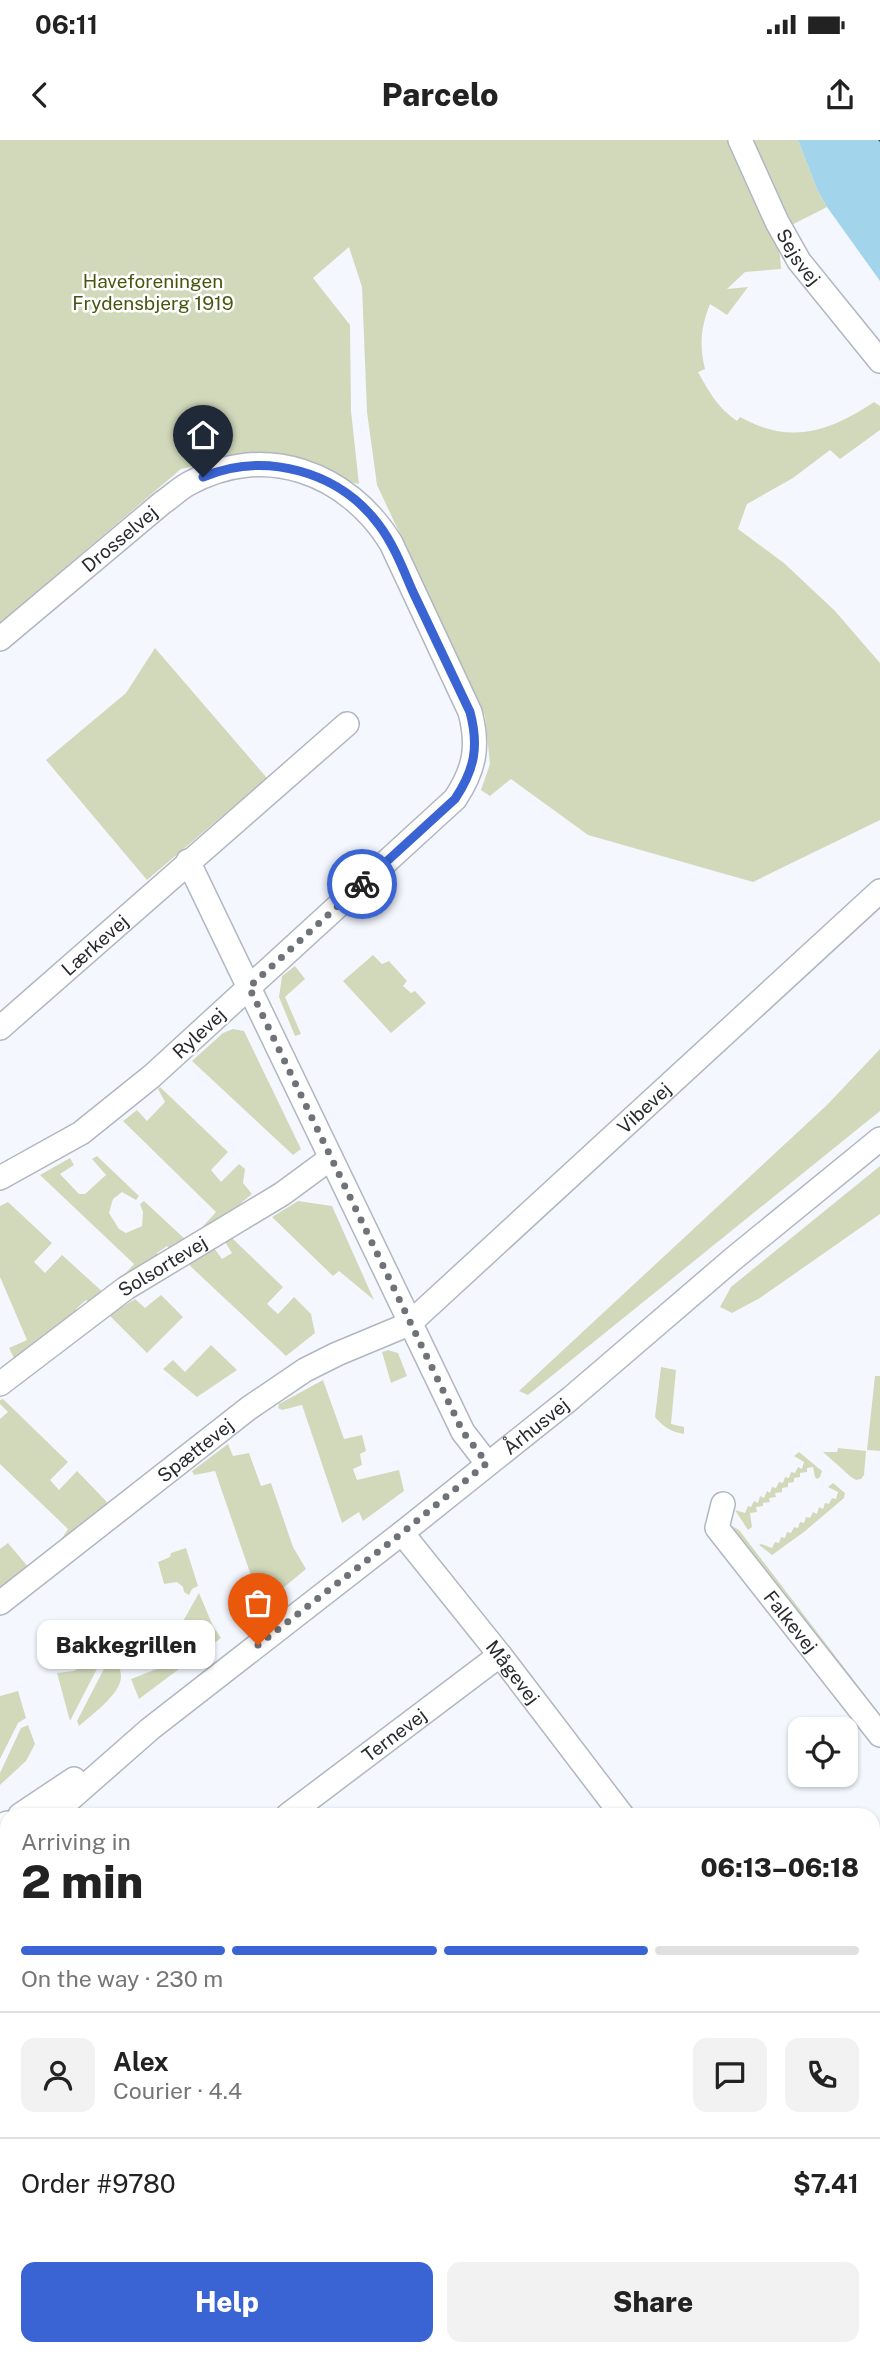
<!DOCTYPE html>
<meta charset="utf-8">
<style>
body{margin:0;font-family:"Public Sans",sans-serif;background:#f2f2f2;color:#222;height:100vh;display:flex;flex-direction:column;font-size:26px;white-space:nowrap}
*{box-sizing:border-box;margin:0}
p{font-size:23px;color:#767676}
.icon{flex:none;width:38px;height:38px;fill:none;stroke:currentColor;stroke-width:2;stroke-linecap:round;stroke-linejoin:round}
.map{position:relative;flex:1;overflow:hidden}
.details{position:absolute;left:0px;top:1668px;width:880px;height:548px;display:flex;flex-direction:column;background:#fff;border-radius:21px 21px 0 0;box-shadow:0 2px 5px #0004}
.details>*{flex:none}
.fabs{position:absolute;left:788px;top:1577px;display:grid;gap:14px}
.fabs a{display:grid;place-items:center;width:70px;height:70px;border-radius:14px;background:#fff;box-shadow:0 2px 5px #0004;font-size:35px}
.pin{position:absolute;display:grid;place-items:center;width:60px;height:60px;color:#fff;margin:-72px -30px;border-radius:50% 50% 50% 0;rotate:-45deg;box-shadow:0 0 7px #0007}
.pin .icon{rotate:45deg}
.courier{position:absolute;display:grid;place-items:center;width:70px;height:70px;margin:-35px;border:5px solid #3a64d4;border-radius:50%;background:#fff;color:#222;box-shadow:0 2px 9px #0007}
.bubble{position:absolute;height:49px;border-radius:14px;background:#fff;box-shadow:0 2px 5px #0004;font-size:23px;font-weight:800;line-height:49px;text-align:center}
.head em{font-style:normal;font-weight:800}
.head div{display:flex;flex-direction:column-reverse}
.head{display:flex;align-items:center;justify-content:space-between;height:119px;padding:0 21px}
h1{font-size:46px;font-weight:800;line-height:52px}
.bar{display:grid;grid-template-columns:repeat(4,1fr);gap:10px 7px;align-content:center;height:84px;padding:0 21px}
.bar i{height:9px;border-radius:5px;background:#e0e0e0}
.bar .on{background:#3a64d4}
.bar p{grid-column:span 4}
.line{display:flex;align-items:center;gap:18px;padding:0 21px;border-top:2px solid #e0e0e0}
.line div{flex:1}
.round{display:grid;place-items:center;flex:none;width:74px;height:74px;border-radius:14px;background:#f2f2f2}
.button{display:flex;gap:14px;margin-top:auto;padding:14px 21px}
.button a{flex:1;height:80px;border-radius:14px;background:#3a64d4;color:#fff;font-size:28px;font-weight:800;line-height:80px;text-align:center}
.button a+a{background:#f2f2f2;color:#222}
.status{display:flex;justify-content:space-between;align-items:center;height:49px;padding:0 35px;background:#fff;direction:ltr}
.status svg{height:19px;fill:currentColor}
header{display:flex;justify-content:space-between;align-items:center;height:91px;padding:0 21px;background:#fff;font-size:32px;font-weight:800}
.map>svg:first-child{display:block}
.green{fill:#d2d9bb}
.water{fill:#a2d4eb}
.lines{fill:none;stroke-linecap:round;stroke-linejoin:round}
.ferry{stroke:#1a5870;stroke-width:2;stroke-dasharray:9 7;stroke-linecap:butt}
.minor-casing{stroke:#b1b6c1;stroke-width:26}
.minor{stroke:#fff;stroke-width:23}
.done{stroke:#6f7277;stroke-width:7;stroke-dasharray:0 12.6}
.route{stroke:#3a64d4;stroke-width:9}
.labels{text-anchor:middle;stroke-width:5;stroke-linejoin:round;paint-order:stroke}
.street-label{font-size:19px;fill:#282a2e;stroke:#fff}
.park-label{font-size:19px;fill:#4a550f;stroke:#fff}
</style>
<div class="status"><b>06:11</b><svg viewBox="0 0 49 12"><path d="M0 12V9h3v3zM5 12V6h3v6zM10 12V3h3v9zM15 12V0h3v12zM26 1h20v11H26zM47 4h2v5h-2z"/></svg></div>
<header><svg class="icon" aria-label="back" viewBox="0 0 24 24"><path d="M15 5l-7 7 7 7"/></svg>Parcelo<svg class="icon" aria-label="share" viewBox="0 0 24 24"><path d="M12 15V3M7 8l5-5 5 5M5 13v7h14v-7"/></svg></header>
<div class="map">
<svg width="880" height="2214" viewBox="0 0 880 2214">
<rect width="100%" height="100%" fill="#f4f8fe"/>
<path class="green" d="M0 0H798L817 49 827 67 774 94 780 116 781 129 745 132 727 149 748 147 727 175 710 164C701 187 699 205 705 229L698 232C709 252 718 268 737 281L740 277C790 305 829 292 874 262L880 266V290L840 319 830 310 793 338 747 364 738 389 784 423 835 471 880 523V680L753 742 588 695 511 639 490 656 481 650 490 624 485 576 377 345 367 272 362 147 349 107 313 138 350 185 351 271 359 344 351 342 324 327 299 318 274 313 248 314 181 329 0 483Z
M155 508 267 638 147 740 46 620 126 553Z
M373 815 382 824 389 821 407 841 403 846 411 853 415 851 426 863 391 893 343 841Z
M295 826 305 839 285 857 301 894 295 896 279 857 282 836Z
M233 889 244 891 301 1009 293 1015 192 921 223 893Z
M880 909V971L528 1255 519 1251 827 965Z
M160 947 228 1012 211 1030 221 1042 239 1024 245 1029 243 1043 252 1054 241 1063 243 1070 196 1094 216 1072 123 981 137 970 147 981 165 962 158 949Z
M97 1016 139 1056 136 1060 122 1052 113 1059 109 1073 119 1089 126 1093 142 1086 143 1072 140 1064 144 1061 186 1100 171 1110 167 1106 157 1113 158 1118 127 1137 124 1135 134 1124 40 1035 70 1018 74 1025 60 1034 79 1054H85L106 1035 92 1019Z
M880 1026V1074L760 1158 732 1173 720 1167 731 1147Z
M298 1061 332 1066 374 1160 339 1131 333 1136 272 1077Z
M8 1062 52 1103 34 1122 45 1133 62 1115 105 1154 90 1164 86 1160 76 1169 78 1173 15 1220 9 1208 27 1200 0 1137V1066Z
M232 1098 283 1147 267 1164 278 1174 294 1157 311 1174 315 1193 286 1216 187 1123 214 1108 222 1119 232 1113 225 1102Z
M161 1155 183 1177 147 1213 109 1175 135 1159 145 1168Z
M211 1205 237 1230 197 1257 163 1229 173 1220 185 1232Z
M388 1210 398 1213 407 1236 391 1243 382 1212Z
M661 1227 676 1230 671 1284 684 1287V1294C672 1292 663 1287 655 1277Z
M875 1236H880V1311L867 1310Z
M323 1240 344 1299 362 1295 366 1311 360 1314 362 1325 353 1329 357 1340 399 1330 404 1351 363 1381 359 1372 342 1383 302 1265 282 1270 278 1268 279 1264Z
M3 1259 68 1322 50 1340 59 1350 77 1331 106 1361 108 1366 55 1409 68 1389 0 1324V1279L8 1272 0 1264V1260Z
M228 1304 233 1316 249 1313 261 1346 271 1343 293 1407 306 1429 283 1448 279 1444 261 1459 256 1450 215 1331 194 1335 192 1331Z
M838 1308 866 1311 864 1335 861 1339 856 1340 851 1337 823 1312H837Z
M799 1312 822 1331 820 1337 817 1339 815 1337 813 1327 807 1328V1332L800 1333V1337L794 1338V1342L788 1343V1347L782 1348V1352L775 1353 776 1357 769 1358 770 1362 763 1363V1366L756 1367 757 1372 750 1373 752 1387 748 1390 735 1370 745 1373 748 1366 751 1367 754 1361 758 1363 760 1356 764 1358 767 1351 770 1353 772 1347 776 1348 779 1342 783 1343 785 1337 789 1338 791 1332 795 1333 798 1327 802 1329 804 1322 794 1316Z
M833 1343 845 1353 844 1358 804 1392 772 1415 759 1405 761 1404 772 1408 775 1402 779 1403 781 1397 785 1398 787 1392 791 1393 794 1387 798 1388 800 1382 804 1383 806 1377 810 1378 813 1372 817 1374 819 1367 823 1369 825 1363 829 1364 832 1358 836 1359 838 1352 828 1347Z
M732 1386 739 1390 872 1564 869 1567 732 1389Z
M8 1403 29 1428 0 1451V1409Z
M186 1408 198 1446 192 1449 189 1455 184 1452 183 1447 177 1442 164 1444 158 1422 170 1417 171 1413Z
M199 1453 213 1486 221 1498 201 1513 198 1510 189 1516 191 1520 184 1513 167 1517 165 1513Z
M110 1505 112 1513 102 1519 70 1581 57 1533 74 1531Z
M116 1520C118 1525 121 1530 121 1536 122 1553 92 1575 79 1586L77 1581 107 1523Z
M180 1520 183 1526 139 1559 131 1539Z
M18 1551 26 1578 18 1583 0 1619V1556Z
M28 1585 35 1604 26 1621 0 1645V1633L21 1588Z
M880 1959V2171L873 2152V1961Z"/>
<path class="water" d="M798 0H880V141L827 67 817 49Z"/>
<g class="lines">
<path class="ferry" d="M879 0 880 1"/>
<defs>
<g id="minor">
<path id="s1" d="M740 0 777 82 799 121 880 221"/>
<path id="s2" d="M0 499 162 363C171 357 179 349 188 344 264 301 348 333 391 403L470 572C479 606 475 629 455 659L152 936 81 993 0 1038"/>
<path d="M188 721 463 1292 487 1323"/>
<path id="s3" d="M0 888 347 584"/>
<path id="s4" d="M0 1244 126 1148 282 1054 331 1018"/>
<path id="s5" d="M723 1364 717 1388 880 1595"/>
<path id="s6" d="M402 1393 500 1515 622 1675"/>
<path id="s7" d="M0 1463 249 1268 305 1230 337 1214 409 1184 880 751"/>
<path d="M20 1675 74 1639"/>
<path id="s8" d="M52 1675 150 1589 402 1393 571 1258 733 1119 880 999"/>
<path id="s9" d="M288 1675 500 1515"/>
<path d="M0 1687 7 1683"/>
<path d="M0 1710 7 1724"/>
<path d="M873 1741 880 1734"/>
<path d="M68 2208V2214"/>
<path d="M737 2214 739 2208"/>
</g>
</defs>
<use href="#minor" class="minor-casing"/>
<use href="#minor" class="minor"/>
</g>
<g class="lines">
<path class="done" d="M258 1505 402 1393 487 1323 463 1292 249 847 362 744"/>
<path class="route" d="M203 337C265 311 339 331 379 385 394 405 403 429 413 452 432 492 451 532 470 572 479 606 475 629 455 659L362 744"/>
</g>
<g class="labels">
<g class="street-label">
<text dy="7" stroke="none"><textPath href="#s1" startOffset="131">Sejsvej</textPath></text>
<text dy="7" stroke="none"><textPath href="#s2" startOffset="156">Drosselvej</textPath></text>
<text dy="7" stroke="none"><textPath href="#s3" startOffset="126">Lærkevej</textPath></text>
<text transform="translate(199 893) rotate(-43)" y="7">Rylevej</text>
<text dy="7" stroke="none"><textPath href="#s7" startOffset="817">Vibevej</textPath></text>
<text dy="7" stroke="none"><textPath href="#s4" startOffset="201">Solsortevej</textPath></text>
<text dy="7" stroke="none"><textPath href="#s8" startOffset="621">Århusvej</textPath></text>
<text dy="7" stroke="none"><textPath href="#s7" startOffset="248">Spættevej</textPath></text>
<text dy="7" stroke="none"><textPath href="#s5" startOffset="144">Falkevej</textPath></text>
<text dy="7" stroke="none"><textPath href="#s6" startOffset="178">Mågevej</textPath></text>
<text dy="7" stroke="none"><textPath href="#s9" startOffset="133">Ternevej</textPath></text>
</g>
<g class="park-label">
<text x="153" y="148">Haveforeningen<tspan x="153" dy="22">Frydensbjerg 1919</tspan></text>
</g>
</g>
</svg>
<div class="fabs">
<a><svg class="icon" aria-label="locate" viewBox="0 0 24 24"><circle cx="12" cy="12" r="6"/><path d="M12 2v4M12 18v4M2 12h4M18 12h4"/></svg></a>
</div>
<div class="pin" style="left:258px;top:1505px;background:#ea580c"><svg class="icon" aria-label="bag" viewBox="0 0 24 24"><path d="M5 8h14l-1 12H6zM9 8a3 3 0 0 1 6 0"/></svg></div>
<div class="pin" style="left:203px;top:337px;background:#1f2937"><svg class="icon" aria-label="home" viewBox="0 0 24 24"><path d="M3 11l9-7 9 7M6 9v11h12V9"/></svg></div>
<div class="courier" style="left:362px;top:744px"><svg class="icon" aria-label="bike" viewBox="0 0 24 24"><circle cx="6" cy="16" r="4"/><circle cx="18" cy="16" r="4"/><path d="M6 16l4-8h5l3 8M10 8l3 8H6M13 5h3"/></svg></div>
<div class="bubble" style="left:37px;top:1480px;width:178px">Bakkegrillen</div>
<section class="details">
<div class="head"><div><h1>2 min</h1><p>Arriving in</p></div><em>06:13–06:18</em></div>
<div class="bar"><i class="on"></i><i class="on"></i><i class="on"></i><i></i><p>On the way · 230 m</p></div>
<div class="line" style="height:126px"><a class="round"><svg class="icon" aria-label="person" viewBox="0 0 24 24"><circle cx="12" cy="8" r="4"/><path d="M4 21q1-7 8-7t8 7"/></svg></a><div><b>Alex</b><p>Courier · 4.4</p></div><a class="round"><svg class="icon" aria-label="chat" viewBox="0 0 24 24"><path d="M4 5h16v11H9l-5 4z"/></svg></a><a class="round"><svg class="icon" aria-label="phone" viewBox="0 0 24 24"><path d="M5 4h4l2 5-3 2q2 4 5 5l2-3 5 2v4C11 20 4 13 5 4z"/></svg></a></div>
<div class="line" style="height:91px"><div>Order #9780</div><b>$7.41</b></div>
<div class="button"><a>Help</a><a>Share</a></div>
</section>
</div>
